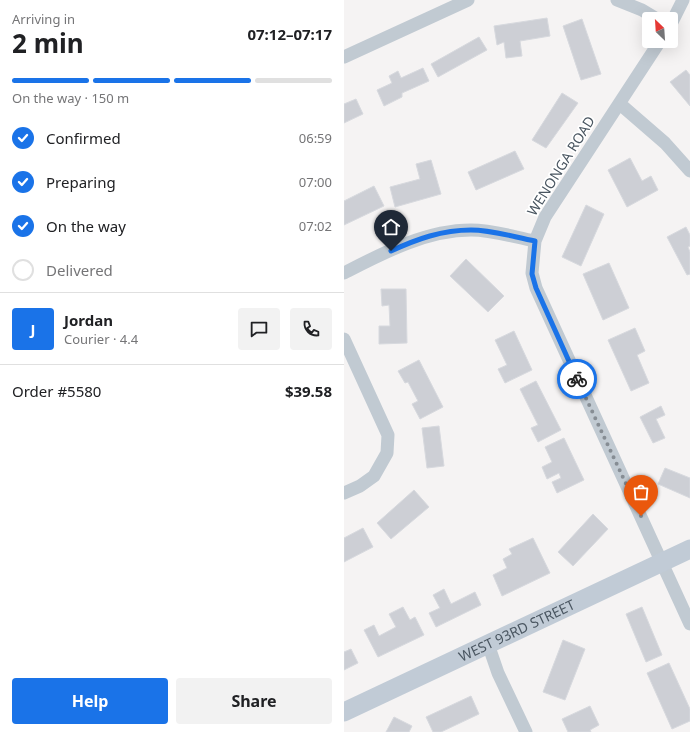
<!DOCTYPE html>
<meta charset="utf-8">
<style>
body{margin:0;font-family:"Noto Sans",sans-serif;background:#f2f2f2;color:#202124;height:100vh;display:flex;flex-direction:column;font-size:15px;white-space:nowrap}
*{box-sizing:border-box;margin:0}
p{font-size:13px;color:#757577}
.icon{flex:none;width:22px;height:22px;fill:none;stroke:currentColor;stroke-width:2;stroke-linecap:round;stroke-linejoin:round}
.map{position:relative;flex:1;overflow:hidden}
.side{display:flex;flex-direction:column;background:#fff;width:344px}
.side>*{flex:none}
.needle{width:26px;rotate:335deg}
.tools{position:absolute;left:298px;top:12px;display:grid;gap:8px}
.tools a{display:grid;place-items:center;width:36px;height:36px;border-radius:4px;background:#fff;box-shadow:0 4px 16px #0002;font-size:20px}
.pin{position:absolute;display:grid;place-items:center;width:34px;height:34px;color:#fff;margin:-41px -17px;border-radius:50% 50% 50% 0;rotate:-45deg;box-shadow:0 0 4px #0007}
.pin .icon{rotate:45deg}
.courier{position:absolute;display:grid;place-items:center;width:40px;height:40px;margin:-20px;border:3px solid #1a73e8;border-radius:50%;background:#fff;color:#222;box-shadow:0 1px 5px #0007}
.summary em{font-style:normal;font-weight:700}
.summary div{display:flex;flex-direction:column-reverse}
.summary{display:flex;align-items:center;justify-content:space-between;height:68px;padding:0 12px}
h1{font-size:26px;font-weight:700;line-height:30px}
.bar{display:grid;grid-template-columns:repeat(4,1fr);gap:6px 4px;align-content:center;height:48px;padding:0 12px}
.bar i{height:5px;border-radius:3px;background:#e0e0e0}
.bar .selected{background:#1a73e8}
.bar p{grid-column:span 4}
.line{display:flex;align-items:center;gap:10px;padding:0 12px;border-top:1px solid #e0e0e0}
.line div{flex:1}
.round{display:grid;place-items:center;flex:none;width:42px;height:42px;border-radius:4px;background:#f2f2f2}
ol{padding:0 12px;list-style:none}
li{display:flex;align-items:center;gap:12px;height:44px}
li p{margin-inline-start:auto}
li .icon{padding:4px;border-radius:50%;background:#1a73e8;color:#fff;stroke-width:4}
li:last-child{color:#757577}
li i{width:22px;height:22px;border:2px solid #e0e0e0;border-radius:50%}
.cta{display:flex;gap:8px;margin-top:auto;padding:8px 12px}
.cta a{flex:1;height:46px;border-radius:4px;background:#1a73e8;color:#fff;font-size:16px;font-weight:700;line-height:46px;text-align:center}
.cta a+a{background:#f2f2f2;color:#202124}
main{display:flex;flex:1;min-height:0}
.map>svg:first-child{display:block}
.building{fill:#cdcfd5;stroke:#d7d9de}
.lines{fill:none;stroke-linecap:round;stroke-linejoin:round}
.street{stroke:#c1cad2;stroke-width:13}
.secondary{stroke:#c1cbd6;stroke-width:19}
.done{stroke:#868d94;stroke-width:4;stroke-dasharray:0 7.2}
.route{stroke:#1a73e8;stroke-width:5}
.labels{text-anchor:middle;stroke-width:3.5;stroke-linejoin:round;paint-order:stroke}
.street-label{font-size:14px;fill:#4a5661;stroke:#fff}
</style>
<main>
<section class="side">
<div class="summary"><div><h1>2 min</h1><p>Arriving in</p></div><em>07:12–07:17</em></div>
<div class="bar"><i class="selected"></i><i class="selected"></i><i class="selected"></i><i></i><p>On the way · 150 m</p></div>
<ol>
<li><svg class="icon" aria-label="check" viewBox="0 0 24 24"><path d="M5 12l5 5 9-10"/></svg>Confirmed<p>06:59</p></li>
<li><svg class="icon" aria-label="check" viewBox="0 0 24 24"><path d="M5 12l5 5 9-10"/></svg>Preparing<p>07:00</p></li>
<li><svg class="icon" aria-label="check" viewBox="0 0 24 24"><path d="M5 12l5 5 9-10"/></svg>On the way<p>07:02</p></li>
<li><i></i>Delivered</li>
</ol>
<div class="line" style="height:72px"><b class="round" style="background:#1a73e8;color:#fff">J</b><div><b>Jordan</b><p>Courier · 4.4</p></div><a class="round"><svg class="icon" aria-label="chat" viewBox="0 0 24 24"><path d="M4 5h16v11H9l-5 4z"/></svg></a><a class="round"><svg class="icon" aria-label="phone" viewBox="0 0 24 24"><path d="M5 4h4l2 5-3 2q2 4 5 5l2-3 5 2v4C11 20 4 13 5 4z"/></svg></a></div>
<div class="line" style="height:52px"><div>Order #5580</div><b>$39.58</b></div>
<div class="cta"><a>Help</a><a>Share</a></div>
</section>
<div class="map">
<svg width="346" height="732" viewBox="0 0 346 732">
<rect width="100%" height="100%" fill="#f5f3f3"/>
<path class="building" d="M203 18 206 36 176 41 178 56 162 58 160 42 153 45 150 26Z
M238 19 257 74 237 80 219 26Z
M135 37 143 50 94 77 87 64Z
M79 68 85 81 58 93V97L40 106 33 90 48 83 45 76 54 71 57 78Z
M342 70 346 75V106L326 82Z
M218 93 234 103 202 148 188 140Z
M12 99 19 114 0 123V104Z
M171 151 180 169 132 190 124 172Z
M286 158 298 181 307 176 314 190 283 207 264 170Z
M87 160 97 194 51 207 46 187 76 179 72 164Z
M30 186 40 206 0 225V201Z
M242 205 260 214 237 266 218 257Z
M342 227 346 235V246L344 247 346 252V274L343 275 323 237Z
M122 259 160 296 144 312 106 276Z
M265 263 285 308 259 320 239 274Z
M37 289H62L63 343 35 344V326H46L45 305 38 306Z
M291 328 301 351 293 355 305 383 287 391 264 340Z
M170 331 188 370 161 383 154 369 163 365 151 340Z
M75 360 99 407 76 419 68 404 74 401 64 382 61 383 54 371Z
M192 381 217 430 194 442 187 428 194 425 176 389Z
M317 406 321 415 312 419 321 438 309 443 296 417Z
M95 426 100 466 83 468 78 428Z
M220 438 240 480 213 493 208 482 217 478 215 473 203 479 198 467 208 462 201 447Z
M321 468 346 478V498L314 484Z
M70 490 85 507 47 539 33 523Z
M249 514 264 529 229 566 214 552Z
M19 528 29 547 0 562V538Z
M189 538 206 573 158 596 149 575 163 568 159 559 168 554 165 549Z
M100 589 107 604 131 592 137 605 92 627 85 613 96 608 89 595Z
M59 607 66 620 71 617 80 635 34 657 20 630 30 625 35 636 52 627 45 614Z
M298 607 318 655 302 662 282 614Z
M219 640 241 649 221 700 199 692Z
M7 649 14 663 0 670V652Z
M325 663 346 709V721L328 729 303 673Z
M127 696 135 714 97 732H89L82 717Z
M246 706 255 725 246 730 247 732H224L218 719Z
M50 717 68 726 65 732H42Z"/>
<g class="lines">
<path class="street" d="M273 0 298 10 313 19
M327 24 339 0
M316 41 201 217 191 241 188 273 192 288 346 624
M0 57 124 0
M276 104 321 143 346 171
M0 273C39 253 82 230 127 230 149 230 170 237 191 241
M0 339 44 435 43 453 30 476 16 486 0 493
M144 644 154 673 182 732"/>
<path class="secondary" id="s1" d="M0 712 346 549"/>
</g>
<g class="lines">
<path class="done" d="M233 379 297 516"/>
<path class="route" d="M47 251C73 239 98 230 127 230 148 230 170 237 191 241L188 274 192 288 233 379"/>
</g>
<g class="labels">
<g class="street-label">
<text transform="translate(217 166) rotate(-58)" y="5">WENONGA ROAD</text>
<text dy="5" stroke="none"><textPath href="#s1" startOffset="191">WEST 93RD STREET</textPath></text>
</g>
</g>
</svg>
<div class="tools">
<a><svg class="needle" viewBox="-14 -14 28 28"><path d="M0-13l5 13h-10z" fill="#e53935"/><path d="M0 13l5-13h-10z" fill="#757577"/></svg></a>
</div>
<div class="pin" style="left:297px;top:516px;background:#ea580c"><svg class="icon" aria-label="bag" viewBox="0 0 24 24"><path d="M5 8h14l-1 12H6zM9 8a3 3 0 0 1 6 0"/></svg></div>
<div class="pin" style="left:47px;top:251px;background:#1f2937"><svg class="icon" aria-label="home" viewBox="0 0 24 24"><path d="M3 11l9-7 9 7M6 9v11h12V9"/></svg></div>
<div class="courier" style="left:233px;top:379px"><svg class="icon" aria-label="bike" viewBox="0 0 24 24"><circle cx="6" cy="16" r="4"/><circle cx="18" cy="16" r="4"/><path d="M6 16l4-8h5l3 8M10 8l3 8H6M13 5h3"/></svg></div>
</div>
</main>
